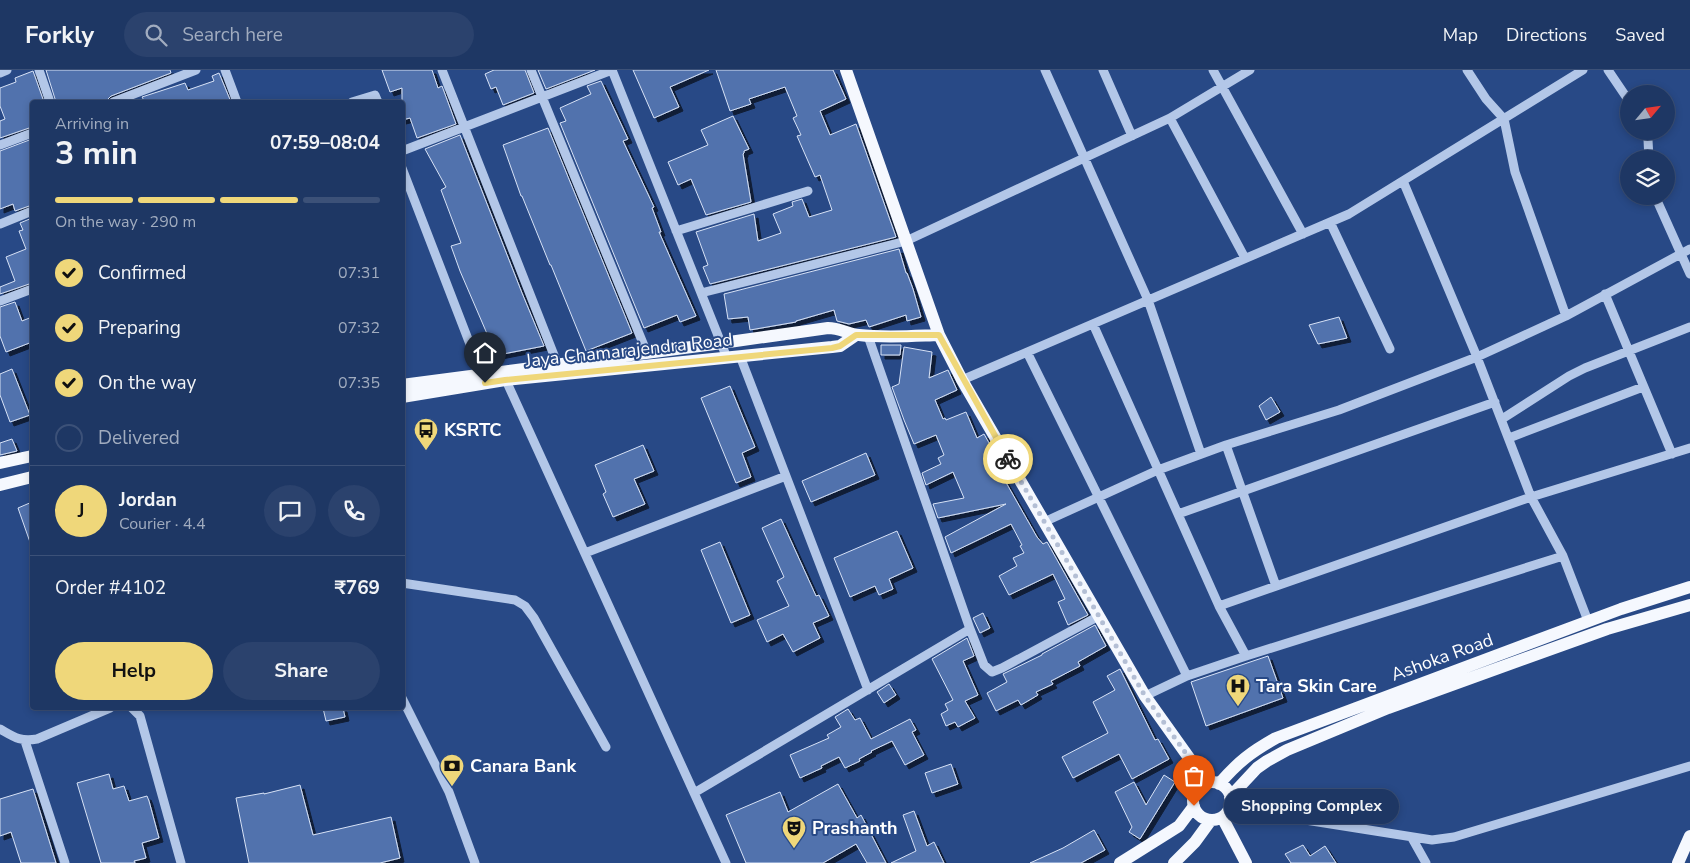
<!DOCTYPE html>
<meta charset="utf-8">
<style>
body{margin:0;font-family:"Nunito Sans",sans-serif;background:#2b426d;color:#f1f3f6;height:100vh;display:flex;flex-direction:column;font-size:19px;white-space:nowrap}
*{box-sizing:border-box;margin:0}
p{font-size:16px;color:#a1acbf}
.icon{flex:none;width:28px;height:28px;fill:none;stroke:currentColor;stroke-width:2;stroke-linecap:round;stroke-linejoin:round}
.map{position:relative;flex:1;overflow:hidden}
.sheet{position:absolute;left:30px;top:30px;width:375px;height:610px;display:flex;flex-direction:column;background:#1e3764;border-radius:5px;box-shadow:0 2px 8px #0003,0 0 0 1px #3c5178}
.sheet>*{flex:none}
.needle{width:32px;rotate:61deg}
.buttons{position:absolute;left:1620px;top:15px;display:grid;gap:10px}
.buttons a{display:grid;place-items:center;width:55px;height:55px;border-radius:50%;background:#1e3764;box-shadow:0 2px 8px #0003,0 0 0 1px #3c5178;font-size:25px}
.pin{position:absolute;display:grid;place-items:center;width:42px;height:42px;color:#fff;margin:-51px -21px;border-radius:50% 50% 50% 0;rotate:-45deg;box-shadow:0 0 5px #0007}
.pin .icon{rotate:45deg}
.courier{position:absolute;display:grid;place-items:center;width:50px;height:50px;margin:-25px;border:4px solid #efd77a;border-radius:50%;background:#fff;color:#222;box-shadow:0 1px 6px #0007}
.bubble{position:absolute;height:35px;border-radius:18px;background:#1e3764;box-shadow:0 2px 8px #0003,0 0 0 1px #3c5178;font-size:16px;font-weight:700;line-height:35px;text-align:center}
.head em{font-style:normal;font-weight:700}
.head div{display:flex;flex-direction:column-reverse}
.head{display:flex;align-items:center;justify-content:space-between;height:85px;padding:0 25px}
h1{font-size:32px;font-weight:700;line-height:38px}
.bar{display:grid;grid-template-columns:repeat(4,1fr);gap:8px 5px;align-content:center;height:60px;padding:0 25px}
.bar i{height:6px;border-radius:4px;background:#3c5178}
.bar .current{background:#efd77a}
.bar p{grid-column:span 4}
.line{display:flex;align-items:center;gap:12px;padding:0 25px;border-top:1px solid #3c5178}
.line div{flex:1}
.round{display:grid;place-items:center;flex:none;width:52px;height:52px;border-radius:26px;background:#2b426d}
ol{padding:0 25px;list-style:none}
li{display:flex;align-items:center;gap:15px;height:55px}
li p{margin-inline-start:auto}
li .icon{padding:5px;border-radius:50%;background:#efd77a;color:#111;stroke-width:4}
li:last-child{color:#a1acbf}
li i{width:28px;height:28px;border:2px solid #3c5178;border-radius:50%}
.button{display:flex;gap:10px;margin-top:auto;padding:10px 25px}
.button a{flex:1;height:58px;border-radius:30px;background:#efd77a;color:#111;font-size:20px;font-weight:700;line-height:58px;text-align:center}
.button a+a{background:#2b426d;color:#f1f3f6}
header{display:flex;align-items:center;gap:30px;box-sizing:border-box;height:70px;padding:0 25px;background:#1e3764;border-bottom:1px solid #3c5178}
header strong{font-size:24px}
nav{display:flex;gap:28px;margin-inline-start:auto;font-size:18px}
.search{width:350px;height:45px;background:#2b426d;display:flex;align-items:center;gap:12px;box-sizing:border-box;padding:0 18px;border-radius:28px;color:#a1acbf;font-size:19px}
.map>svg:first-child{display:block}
.building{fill:#5172ad;stroke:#d7e2f6;filter:url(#shadow)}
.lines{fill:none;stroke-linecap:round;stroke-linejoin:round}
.minor{stroke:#b3c7e8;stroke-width:9}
.major{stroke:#f5f8fe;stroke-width:12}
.done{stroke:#b4bfd5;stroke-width:5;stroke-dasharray:0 9}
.route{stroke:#efd77a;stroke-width:6}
.labels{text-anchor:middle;stroke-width:4;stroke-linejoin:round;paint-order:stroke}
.street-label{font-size:18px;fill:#fff;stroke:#284986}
.poi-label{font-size:18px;font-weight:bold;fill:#fff;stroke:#284986;text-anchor:start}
</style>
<header>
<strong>Forkly</strong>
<div class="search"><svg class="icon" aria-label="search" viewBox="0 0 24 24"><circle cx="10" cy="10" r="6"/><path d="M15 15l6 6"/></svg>Search here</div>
<nav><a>Map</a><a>Directions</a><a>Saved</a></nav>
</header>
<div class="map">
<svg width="1690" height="793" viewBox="0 0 1690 793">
<defs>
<filter id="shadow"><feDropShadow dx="4" dy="4" stdDeviation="0" flood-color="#0009"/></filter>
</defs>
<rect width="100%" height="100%" fill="#284986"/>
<path class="building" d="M46 0H170L171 3 111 26 105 32H56Z
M382 0H432L438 18 442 16 456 54 417 68 410 48 402 50V18L390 22Z
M494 0H525L534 23 503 35 496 17 491 19 485 4Z
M538 0H595L546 19Z
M633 0H709L670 17 679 37 654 48Z
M716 0H833L846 29 820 41 830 65 856 54 896 167 710 214 703 197 708 195 696 162 754 144 758 171 781 163 773 144 793 136 792 132 802 129 809 147 832 140 820 105 815 107 797 66 801 65 793 48 797 46 785 17 749 29 751 34 730 41Z
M33 1 44 32H32V57L0 68V51L5 49 0 36V18L16 12 15 8Z
M219 3 231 32H145L142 27 185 13 188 20 214 11 212 6Z
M601 11 628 69 623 71 654 137 652 138 661 162H659L696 246 680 252 677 245 644 258 560 53 566 51 560 38 591 24 587 16Z
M733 46 749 79 744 81V83L743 84 751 132 706 145 691 109 678 115 668 92 708 75 701 60Z
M548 58 632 263 586 281 551 195H550L522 126H521L503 75Z
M460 65 522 223 544 276 498 285 490 265 488 266 460 201 451 176 461 173 441 120 446 117 425 79Z
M32 69V135L15 141 13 134 0 139V81Z
M32 148V213L0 224V217L15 211 6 187 26 179 19 161 23 160 20 153Z
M899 179 906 203H907L913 219 921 247 907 251 906 245 869 257 866 250 849 254 837 251 834 240 796 251V252L750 260 748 247 728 249 724 224Z
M15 232 22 251 32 247V272L6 282 0 266V237Z
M1339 247 1347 268 1318 274 1309 255Z
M881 275H901L900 285H881Z
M904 277 932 282 929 308 948 300 957 320 935 330 943 349 945 348 946 350 966 342 977 368 984 364 993 380 1006 408 1004 409 1037 467 1043 474 1047 472 1088 545 1068 555 1058 532 1065 529 1053 504 1009 525 999 506 1017 496 1013 488 1024 483 1020 476 1022 475 1011 454 951 483 945 467 1006 434 938 448 933 434 964 428 953 402 926 415 922 403 941 394 938 388 944 385 936 365 914 374 904 350 892 317 899 314Z
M12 299 30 345 10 352 0 325V304Z
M730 316 755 377 742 383 751 407 736 413 701 328Z
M1271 327 1280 342 1266 350 1259 336Z
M12 369 17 381 0 385V373Z
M643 375 654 401 634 409 645 434 613 447 603 424 606 422 595 395Z
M866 383 875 405 811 432 802 411Z
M32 432V474L31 475 18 438Z
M781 449 816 526 819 525 829 546 813 553 820 568 793 582 783 564 767 572 757 550 789 536 777 511 784 507 762 458Z
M897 461 913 498 889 509 893 519 879 525 875 516 850 527 834 488Z
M720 472 750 545 731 553 701 480Z
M983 543 990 558 980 563 973 548Z
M1095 555 1106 576 1078 592 1080 596 1051 611 1053 614 1036 622 1038 625 1021 635 1018 630 996 641 987 623 1007 612 1003 604 1042 585V584Z
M967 568 974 586 963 591 978 625 965 631 975 648 958 657 955 652 946 656 941 644 948 640 945 634 953 630 932 589Z
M1268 586 1283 628 1206 656 1191 612Z
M1120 599 1155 670 1158 669 1169 689 1132 709 1119 684 1073 708 1062 687 1108 663 1093 632 1115 620 1107 606Z
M889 614 896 625 884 633 877 622Z
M323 638H343L345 647 326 651Z
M848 639 855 650 860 648 871 669 910 649 916 660 912 662 924 685 905 695 892 671 871 681 872 682 859 689 860 691 845 698 839 687 821 696 822 698 800 708 790 685 829 668 827 665 841 657 835 647Z
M951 694 958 714 932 723 925 703Z
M109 704 113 719 124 716 129 731 147 726 149 731 159 768 142 773 146 788 134 791 135 793H101L77 713Z
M1164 705 1175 712 1140 769 1129 762 1132 757 1115 722 1134 712 1146 735Z
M838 714 857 748 861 745 886 793H867L856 774 823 793H746L726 745 780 722 788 742Z
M300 715 313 765 391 747 400 788 380 793H249L236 728 264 723V724Z
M33 719 56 793H21L11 762 0 766V729Z
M914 741 927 776 934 772 944 793H891L916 781 903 745Z
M1094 760 1105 780 1081 793H1030L1063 778Z
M1303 775 1310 786 1325 776 1336 793H1291L1285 784Z"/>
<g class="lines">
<path class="minor" d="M39 0 50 32
M225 0 237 32
M442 0 559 298
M531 0 647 283
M1045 0 1148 230 1201 384
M1103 0 1132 66
M1213 0 1303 164
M1467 0 1486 29 1504 49 1515 102 1566 246
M1608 0 1629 31
M0 3 7 0
M113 32 196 0
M352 32 375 25 378 32
M1170 48 1245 188
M1645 61 1648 70 1649 89
M0 75 32 63
M402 81 612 0 727 288
M402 98 483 308
M1655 126 1690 204
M1330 152 1390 279
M0 154 32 141
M676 161 808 121
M701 223 906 171 1170 48 1250 0
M1605 224 1672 384
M0 231 32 219
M1093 254 1219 536 1246 586
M1027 282 1187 606
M740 286 868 620
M504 306 726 793
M962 310 1349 144 1583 0
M1502 349 1569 306 1585 298 1690 257
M1509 368 1643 317
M1226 375 1276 516
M1178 444 1495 332
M1044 452 1158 400 1226 375 1339 340 1477 287 1566 246 1690 179
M585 483 786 406
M402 513 515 530 525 536 534 548 606 677
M1219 536 1531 427 1477 287 1403 111
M1588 551 1563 486 1531 427 1690 378
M970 559 984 595 992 602 1002 598 1099 546
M1145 626 1187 606 1246 586 1563 486
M402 628 449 722 475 793
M132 638 140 646 181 793
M0 659C14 667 20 672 37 669L110 638
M25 671 65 793
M694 723 970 559 868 266
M1230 738 1432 770 1454 767 1690 696
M1412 768 1426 793"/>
<path class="major" d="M846 0 939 265 962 310 1145 626 1207 713
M402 315 722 273 828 258C840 258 848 264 859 265 885 268 912 266 939 265
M402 327 505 310 832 277 840 276 856 265
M0 393 32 386
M0 415 32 407
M1193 731a19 19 0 1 1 38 0a19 19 0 1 1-38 0Z
M1219 714C1238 692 1251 682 1276 668L1621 539 1690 517
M1230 727 1257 698 1267 691 1287 680 1388 638 1607 559 1690 535
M1222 747 1246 793
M1120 793 1179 756 1194 736
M1174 793 1195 772 1211 750
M1678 793 1690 766"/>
</g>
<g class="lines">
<path class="done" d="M1008 389 1145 626 1207 713C1197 718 1193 725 1194 736"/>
<path class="route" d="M485 313 505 310 832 278 840 276 856 265H939L1008 389"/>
</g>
<defs>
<symbol id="bus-pin" viewBox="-11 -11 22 30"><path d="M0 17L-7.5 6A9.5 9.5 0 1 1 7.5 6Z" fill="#efd77a" stroke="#284986"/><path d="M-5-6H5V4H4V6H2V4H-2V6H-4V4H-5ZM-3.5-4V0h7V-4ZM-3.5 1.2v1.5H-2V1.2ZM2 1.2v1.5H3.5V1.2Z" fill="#111"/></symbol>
<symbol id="hospital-pin" viewBox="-11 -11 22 30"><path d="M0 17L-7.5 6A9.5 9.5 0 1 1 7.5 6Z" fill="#efd77a" stroke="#284986"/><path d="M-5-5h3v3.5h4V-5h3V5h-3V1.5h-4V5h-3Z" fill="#111"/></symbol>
<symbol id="bank-pin" viewBox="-11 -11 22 30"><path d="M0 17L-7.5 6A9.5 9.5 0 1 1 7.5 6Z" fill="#efd77a" stroke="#284986"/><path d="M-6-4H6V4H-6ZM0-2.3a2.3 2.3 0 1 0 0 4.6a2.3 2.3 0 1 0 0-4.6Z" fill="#111"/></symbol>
<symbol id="theatre-pin" viewBox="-11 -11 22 30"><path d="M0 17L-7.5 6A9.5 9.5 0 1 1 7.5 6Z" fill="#efd77a" stroke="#284986"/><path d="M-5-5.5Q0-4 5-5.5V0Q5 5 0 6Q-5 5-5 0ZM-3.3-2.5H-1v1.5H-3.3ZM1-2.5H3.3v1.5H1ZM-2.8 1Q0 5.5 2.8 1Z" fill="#111"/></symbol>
</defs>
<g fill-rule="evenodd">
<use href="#bus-pin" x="412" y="346" width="28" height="38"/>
<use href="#hospital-pin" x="1224" y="602" width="28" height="38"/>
<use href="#bank-pin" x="438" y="682" width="28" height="38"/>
<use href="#theatre-pin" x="780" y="744" width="28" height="38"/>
</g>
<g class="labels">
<g class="street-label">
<text transform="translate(629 280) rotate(-6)" y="6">Jaya Chamarajendra Road</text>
<text transform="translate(1442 587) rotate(-20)" y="6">Ashoka Road</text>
</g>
<g class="poi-label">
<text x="444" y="366">KSRTC</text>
<text x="1256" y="622">Tara Skin Care</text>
<text x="470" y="702">Canara Bank</text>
<text x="812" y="764">Prashanth</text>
</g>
</g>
</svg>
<div class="buttons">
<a><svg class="needle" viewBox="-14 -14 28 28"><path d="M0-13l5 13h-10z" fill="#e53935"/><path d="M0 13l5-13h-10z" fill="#a1acbf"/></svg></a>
<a><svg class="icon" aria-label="layers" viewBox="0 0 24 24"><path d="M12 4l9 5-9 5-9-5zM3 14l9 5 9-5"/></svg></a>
</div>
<div class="pin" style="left:1194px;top:736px;background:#ea580c"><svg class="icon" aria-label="bag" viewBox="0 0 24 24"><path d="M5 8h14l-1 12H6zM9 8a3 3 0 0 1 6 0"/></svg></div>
<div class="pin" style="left:485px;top:313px;background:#1f2937"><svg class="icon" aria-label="home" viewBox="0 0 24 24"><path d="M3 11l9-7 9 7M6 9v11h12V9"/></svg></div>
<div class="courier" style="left:1008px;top:389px"><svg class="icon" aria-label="bike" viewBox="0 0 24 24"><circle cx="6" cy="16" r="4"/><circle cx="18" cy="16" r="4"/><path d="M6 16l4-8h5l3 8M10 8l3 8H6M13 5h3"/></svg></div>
<div class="bubble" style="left:1224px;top:719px;width:175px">Shopping Complex</div>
<section class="sheet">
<div class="head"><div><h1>3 min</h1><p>Arriving in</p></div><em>07:59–08:04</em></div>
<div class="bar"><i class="current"></i><i class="current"></i><i class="current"></i><i></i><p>On the way · 290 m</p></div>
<ol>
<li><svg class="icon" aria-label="check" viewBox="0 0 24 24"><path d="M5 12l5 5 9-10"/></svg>Confirmed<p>07:31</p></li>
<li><svg class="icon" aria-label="check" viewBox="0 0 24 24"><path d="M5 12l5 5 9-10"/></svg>Preparing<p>07:32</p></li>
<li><svg class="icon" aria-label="check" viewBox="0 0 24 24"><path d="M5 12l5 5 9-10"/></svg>On the way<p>07:35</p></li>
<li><i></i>Delivered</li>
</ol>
<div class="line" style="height:90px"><b class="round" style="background:#efd77a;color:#111">J</b><div><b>Jordan</b><p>Courier · 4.4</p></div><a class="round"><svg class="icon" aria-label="chat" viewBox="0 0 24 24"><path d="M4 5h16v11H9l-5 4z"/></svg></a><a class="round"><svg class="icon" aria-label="phone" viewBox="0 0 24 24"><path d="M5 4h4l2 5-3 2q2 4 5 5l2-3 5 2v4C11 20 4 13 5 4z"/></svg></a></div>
<div class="line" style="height:65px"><div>Order #4102</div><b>₹769</b></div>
<div class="button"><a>Help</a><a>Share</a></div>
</section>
</div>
